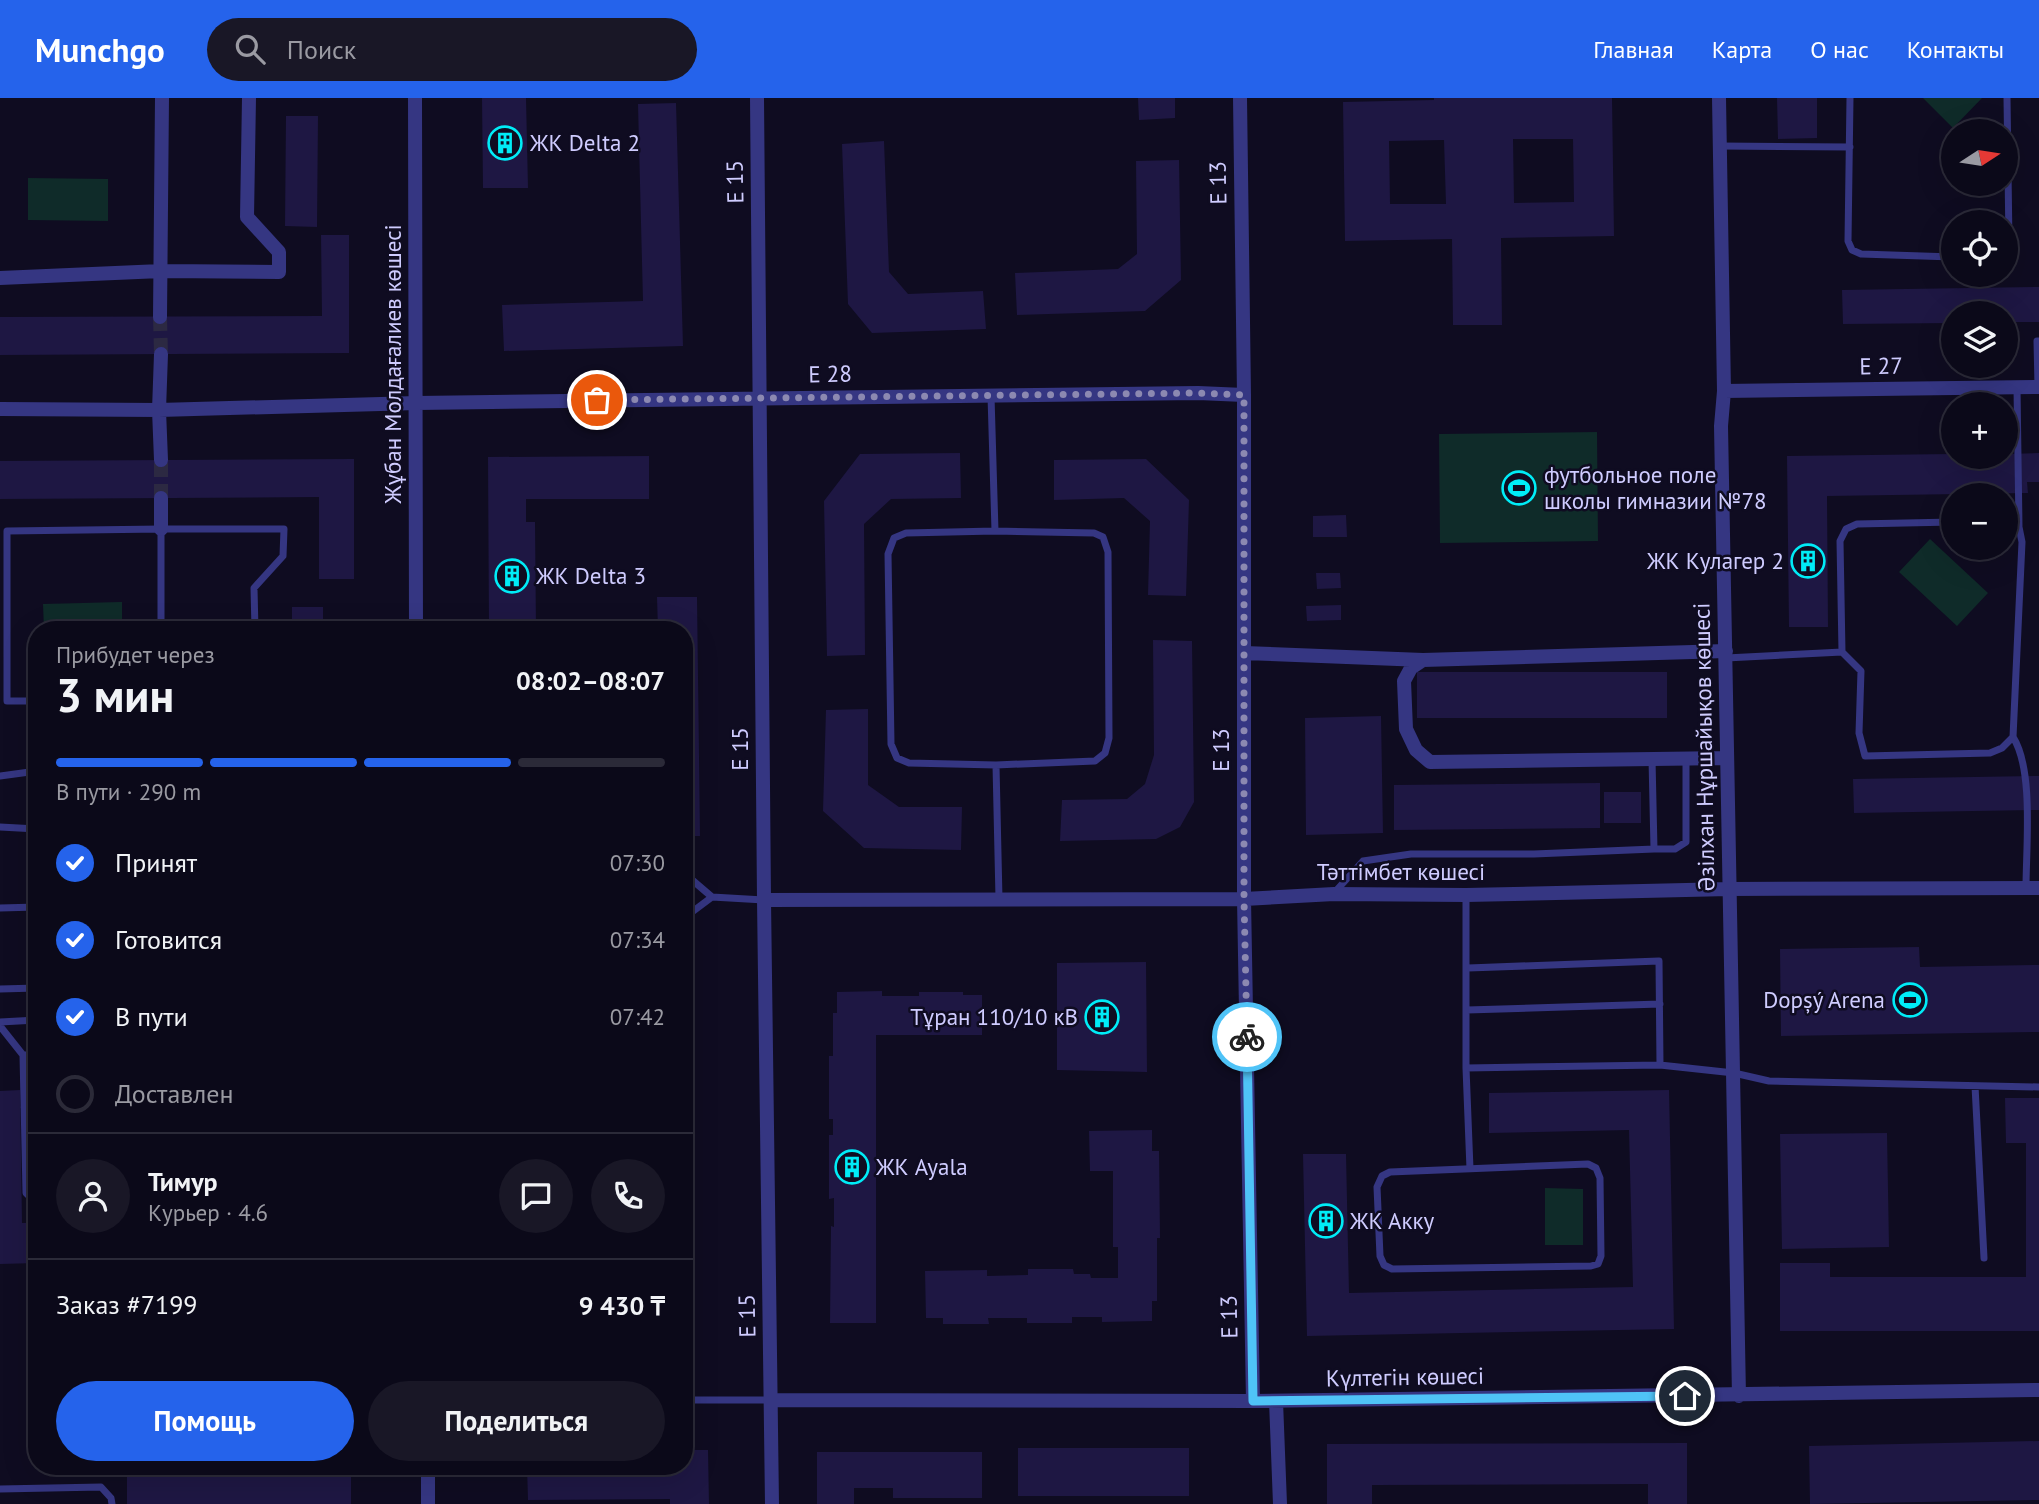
<!DOCTYPE html>
<html lang="ru">
<meta charset="utf-8">
<style>
body{margin:0;font-family:"PT Sans",sans-serif;background:#191726;color:#f1f3f6;height:100vh;display:flex;flex-direction:column;font-size:26px;white-space:nowrap}
*{box-sizing:border-box;margin:0}
p{font-size:23px;color:#9a9aa2}
.icon{flex:none;width:38px;height:38px;fill:none;stroke:currentColor;stroke-width:2;stroke-linecap:round;stroke-linejoin:round}
.map{position:relative;flex:1;overflow:hidden}
.side{position:absolute;left:28px;top:523px;width:665px;height:854px;display:flex;flex-direction:column;background:#0b0919;border-radius:28px;box-shadow:0 7px 28px #0002,0 0 0 2px #2b2a38}
.side>*{flex:none}
.needle{width:46px;rotate:78deg}
.fabs{position:absolute;left:1941px;top:21px;display:grid;gap:14px}
.fabs a{display:grid;place-items:center;width:77px;height:77px;border-radius:50%;background:#0b0919;box-shadow:0 7px 28px #0002,0 0 0 2px #2b2a38;font-size:35px}
.pin{position:absolute;display:grid;place-items:center;width:60px;height:60px;color:#fff;margin:-30px;border:4px solid #fff;border-radius:50%;box-shadow:0 2px 7px #0007}
.courier{position:absolute;display:grid;place-items:center;width:70px;height:70px;margin:-35px;border:5px solid #4fc3f7;border-radius:50%;background:#fff;color:#222;box-shadow:0 2px 9px #0007}
.headline em{font-style:normal;font-weight:700}
.headline div{display:flex;flex-direction:column-reverse}
.headline{display:flex;align-items:center;justify-content:space-between;height:119px;padding:0 28px}
h1{font-size:46px;font-weight:700;line-height:52px}
.bar{display:grid;grid-template-columns:repeat(4,1fr);gap:10px 7px;align-content:center;height:84px;padding:0 28px}
.bar i{height:9px;border-radius:5px;background:#2b2a38}
.bar .current{background:#2563eb}
.bar p{grid-column:span 4}
.line{display:flex;align-items:center;gap:18px;padding:0 28px;border-top:2px solid #2b2a38}
.line div{flex:1}
.round{display:grid;place-items:center;flex:none;width:74px;height:74px;border-radius:37px;background:#191726}
ol{padding:0 28px;list-style:none}
li{display:flex;align-items:center;gap:21px;height:77px}
li p{margin-inline-start:auto}
li .icon{padding:7px;border-radius:50%;background:#2563eb;color:#fff;stroke-width:4}
li:last-child{color:#9a9aa2}
li i{width:38px;height:38px;border:4px solid #2b2a38;border-radius:50%}
.primary-button{display:flex;gap:14px;margin-top:auto;padding:14px 28px}
.primary-button a{flex:1;height:80px;border-radius:42px;background:#2563eb;color:#fff;font-size:28px;font-weight:700;line-height:80px;text-align:center}
.primary-button a+a{background:#191726;color:#f1f3f6}
header{display:flex;align-items:center;gap:42px;box-sizing:border-box;height:98px;padding:0 35px;background:#2563eb;color:#fff}
header strong{font-size:33px}
nav{display:flex;gap:38px;margin-inline-start:auto;font-size:24px}
.search{width:490px;height:63px;background:#191726;display:flex;align-items:center;gap:18px;box-sizing:border-box;padding:0 24px;border-radius:38px;color:#9a9aa2;font-size:26px}
.map>svg:first-child{display:block}
.green{fill:#0f2b29}
.building{fill:#1e1743;fill-rule:evenodd}
.lines{fill:none;stroke-linecap:round;stroke-linejoin:round}
.street-tunnel{stroke:#2c2942;stroke-width:14;stroke-dasharray:14 7;stroke-linecap:butt}
.lane{stroke:#353682;stroke-width:7}
.street{stroke:#353682;stroke-width:14}
.done{stroke:#8c89b1;stroke-width:7;stroke-dasharray:0 12.6}
.route{stroke:#4fc3f7;stroke-width:9}
.labels{text-anchor:middle;stroke-width:5;stroke-linejoin:round;paint-order:stroke}
.poi-label{font-size:23px;fill:#cfccff;stroke:#0f0c21;text-anchor:start}
.street-label{font-size:23px;fill:#cfccff;stroke:#0f0c21}
</style>
<header>
<strong>Munchgo</strong>
<div class="search"><svg class="icon" aria-label="search" viewBox="0 0 24 24"><circle cx="10" cy="10" r="6"/><path d="M15 15l6 6"/></svg>Поиск</div>
<nav><a>Главная</a><a>Карта</a><a>О нас</a><a>Контакты</a></nav>
</header>
<div class="map">
<svg width="2039" height="1406" viewBox="0 0 2039 1406">
<rect width="100%" height="100%" fill="#0f0c21"/>
<path class="green" d="M1923 0H1982L1953 30Z
M28 80 108 81V123L28 122Z
M1597 334 1598 443 1440 445 1439 336Z
M1930 441 1988 495 1957 528 1899 474Z
M122 504V532H44L43 506Z
M1545 1090 1583 1091V1147H1545Z"/>
<path class="building" d="M482 0H526L528 90H483Z
M1138 0H1175V20L1139 22Z
M1434 0H1612L1614 138 1501 140 1502 227H1453L1452 141 1345 143 1343 4 1434 2ZM1513 41H1573L1574 104 1514 105ZM1444 42 1446 106H1390L1389 43Z
M1777 0H1817V40L1778 41Z
M676 5 683 248 504 253 502 207 643 203 638 6Z
M286 18H318L317 129 285 128Z
M884 43 889 174 908 196 983 193 986 231 872 235 848 206 842 46Z
M1179 62 1181 182 1145 213 1017 217 1015 175 1118 171 1137 156 1136 63Z
M321 137H349V255L0 257V219L322 218Z
M2039 189V224H2006V215H1953V225L1843 226 1842 192Z
M960 355 961 400 891 401 864 426 865 557 827 558 824 403 860 356Z
M2039 355V384H2027L2028 395 1827 398 1828 529H1789L1787 358 1953 356V359H2006V356Z
M649 358V401H526V424H535L536 532H489L488 359Z
M354 361V481H319V399L0 401V363Z
M1146 361 1189 402 1186 498 1148 497 1150 423 1124 400 1054 402V362Z
M1346 417 1347 439H1313V418Z
M1316 475H1340L1341 490 1317 491Z
M657 499H697L700 738H684V532H658Z
M1341 507V522L1307 523 1306 508Z
M292 509H323V532H292Z
M1153 542 1192 543 1194 704 1180 729 1156 741 1060 743 1062 702 1127 701 1145 686 1154 657Z
M1417 574H1667V620H1417Z
M868 611V687L899 709H962L961 752 864 750 823 713 826 612Z
M1381 618 1383 735 1306 737 1305 620Z
M2039 678V712L1854 715 1853 681Z
M1600 685V730L1394 732V687Z
M1604 694H1641V725H1604Z
M1919 849 1920 869 2039 867V934L1781 938 1780 851Z
M1146 864 1147 974 1057 972V865Z
M684 868H692L695 1117H684Z
M882 893V898H919V894H963V897H982V937H876V1225H830L831 1128 834 1129V1100L829 1101V1037H833V1021H829V958H833V915H837V894Z
M20 992 22 1125H37V1165L0 1166V993Z
M1669 992 1674 1231 1307 1238 1303 1056H1346L1349 1195 1633 1189 1629 1032 1489 1035V995Z
M2005 1000H2039V1233H1780V1165H1830V1179H2026V1045H2006Z
M1152 1032V1053H1159L1160 1140H1157V1203H1152V1223L1102 1224V1219H1072V1225H1027V1220H988L989 1226H943V1220H926L925 1173 987 1172V1178L1028 1177V1171H1073L1074 1176H1090L1091 1180H1118V1149H1113V1073H1090L1089 1033Z
M1887 1035 1889 1149 1782 1151 1780 1036Z
M2039 1343V1402L1810 1406 1809 1348Z
M1687 1345V1406H1648V1386L1372 1387V1406H1327V1346Z
M1018 1350H1189V1398H1018Z
M684 1352H708L709 1406H670V1401L528 1402 527 1368H684Z
M817 1354H982V1400H893V1390H854V1406H817Z
M351 1368V1406H127V1370Z"/>
<g class="lines">
<path class="street-tunnel" d="M160 219 161 256
M161 400V362"/>
<path class="lane" d="M1850 0 1848 143 1852 152 1861 156 1953 159
M1720 48 1850 49
M2006 152 2009 145 2007 0
M2038 289 2037 243H2039
M2017 290 2019 429
M991 298 995 433
M1953 424 1857 426 1846 431 1840 443 1842 554 1861 573 1859 635 1865 658 1990 655 2002 650 2013 639 2022 444 2019 429 2006 426
M995 433 1094 435 1103 439 1108 454 1109 640 1105 655 1095 663 996 667 909 665 897 660 891 646 888 456 894 440 906 435Z
M161 532V431H284L283 458 254 490 255 532
M1726 560 1842 554
M37 603H7V433L161 431
M2013 639C2034 672 2026 749 2026 790
M996 667 999 801
M0 678 37 673
M0 729 37 731
M1654 751H1675L1686 744V660
M684 775 712 799 764 802
M1334 795 1363 763 1411 756H1534L1654 751 1652 661
M1466 797V970L1470 1071
M0 810 37 809
M684 820 712 799
M1468 870 1659 863 1660 967
M0 891 37 890
M1467 912 1660 906
M0 924 37 922
M0 928 23 957 26 1095 37 1106
M23 957H37
M1466 970 1660 967 1734 975 1769 983 2039 989
M1975 988 1984 1160
M24 1009 37 1010
M1588 1066 1596 1070 1600 1080 1601 1158 1598 1166 1591 1168 1392 1171 1384 1167 1380 1158 1377 1089 1382 1078 1390 1074Z
M684 1286 691 1302
M691 1302H771
M684 1312 691 1302
M0 1391 101 1389 111 1400 112 1406"/>
<path class="street" d="M415 0 416 532
M757 0 764 802 772 1406
M1240 0 1244 297V801L1253 1303
M1719 0 1724 293 1721 328 1739 1298
M0 180 161 173 279 174V154L247 119 249 0
M160 219 162 0
M161 256 159 312 161 362
M1724 293 2039 289
M0 311 159 312 417 305 1198 295 1244 297
M161 431V400
M1726 553 1423 562 1411 570 1404 583 1406 631 1416 652 1430 664 1727 660
M1244 555 1423 562
M764 802 1244 801 1334 796 1466 797 1729 791 2039 790
M771 1302 1253 1303 2039 1292
M1276 1303 1280 1406
M428 1368V1406"/>
</g>
<g class="lines">
<path class="done" d="M597 302 1198 295 1244 297V801L1247 939"/>
<path class="route" d="M1247 939 1253 1303 1685 1298"/>
</g>
<defs>
<symbol id="building-ring" viewBox="-11 -11 22 22"><circle r="9.5" fill="#0f0c21" stroke="#00ecf7" stroke-width="1.5"/><path d="M-4-6H4V6H1V3H-1V6H-4ZM-2.5-4.3h1.7v1.8h-1.7ZM.8-4.3h1.7v1.8H.8ZM-2.5-1h1.7V.8h-1.7ZM.8-1h1.7V.8H.8Z" fill="#00ecf7"/></symbol>
<symbol id="stadium-ring" viewBox="-11 -11 22 22"><circle r="9.5" fill="#0f0c21" stroke="#00ecf7" stroke-width="1.5"/><path d="M0-5a6.5 5 0 1 0 0 10a6.5 5 0 1 0 0-10ZM-3.5-1.8h7v3.6h-7Z" fill="#00ecf7"/></symbol>
</defs>
<g fill-rule="evenodd">
<use href="#building-ring" x="486" y="26" width="38" height="38"/>
<use href="#stadium-ring" x="1500" y="371" width="38" height="38"/>
<use href="#building-ring" x="1789" y="444" width="38" height="38"/>
<use href="#building-ring" x="493" y="459" width="38" height="38"/>
<use href="#stadium-ring" x="1891" y="883" width="38" height="38"/>
<use href="#building-ring" x="1083" y="900" width="38" height="38"/>
<use href="#building-ring" x="833" y="1050" width="38" height="38"/>
<use href="#building-ring" x="1307" y="1104" width="38" height="38"/>
</g>
<g class="labels">
<g class="poi-label">
<text x="530" y="53">ЖК Delta 2</text>
<text x="1544" y="385">футбольное поле<tspan x="1544" dy="26">школы гимназии №78</tspan></text>
<text x="1784" y="471" text-anchor="end">ЖК Кулагер 2</text>
<text x="536" y="486">ЖК Delta 3</text>
<text x="1885" y="910" text-anchor="end">Dopșý Arena</text>
<text x="1078" y="927" text-anchor="end">Тұран 110/10 кВ</text>
<text x="876" y="1077">ЖК Ayala</text>
<text x="1350" y="1131">ЖК Акку</text>
</g>
<g class="street-label">
<text transform="translate(735 84) rotate(-91)" y="8">E 15</text>
<text transform="translate(1218 85) rotate(-91)" y="8">E 13</text>
<text transform="translate(393 266) rotate(-90)" y="8">Жұбан Молдағалиев көшесі</text>
<text transform="translate(1881 268) rotate(-1)" y="8">E 27</text>
<text transform="translate(830 276) rotate(-1)" y="8">E 28</text>
<text transform="translate(1704 649) rotate(-91)" y="8">Әзілхан Нұршайықов көшесі</text>
<text transform="translate(740 651) rotate(-90)" y="8">E 15</text>
<text transform="translate(1221 652) rotate(-90)" y="8">E 13</text>
<text x="1401" y="782">Тәттімбет көшесі</text>
<text transform="translate(747 1218) rotate(-91)" y="8">E 15</text>
<text transform="translate(1229 1219) rotate(-91)" y="8">E 13</text>
<text transform="translate(1405 1279) rotate(-1)" y="8">Күлтегін көшесі</text>
</g>
</g>
</svg>
<div class="fabs">
<a><svg class="needle" viewBox="-14 -14 28 28"><path d="M0-13l5 13h-10z" fill="#e53935"/><path d="M0 13l5-13h-10z" fill="#9a9aa2"/></svg></a>
<a><svg class="icon" aria-label="locate" viewBox="0 0 24 24"><circle cx="12" cy="12" r="6"/><path d="M12 2v4M12 18v4M2 12h4M18 12h4"/></svg></a>
<a><svg class="icon" aria-label="layers" viewBox="0 0 24 24"><path d="M12 4l9 5-9 5-9-5zM3 14l9 5 9-5"/></svg></a>
<a>+</a>
<a>−</a>
</div>
<div class="pin" style="left:597px;top:302px;background:#ea580c"><svg class="icon" aria-label="bag" viewBox="0 0 24 24"><path d="M5 8h14l-1 12H6zM9 8a3 3 0 0 1 6 0"/></svg></div>
<div class="pin" style="left:1685px;top:1298px;background:#1f2937"><svg class="icon" aria-label="home" viewBox="0 0 24 24"><path d="M3 11l9-7 9 7M6 9v11h12V9"/></svg></div>
<div class="courier" style="left:1247px;top:939px"><svg class="icon" aria-label="bike" viewBox="0 0 24 24"><circle cx="6" cy="16" r="4"/><circle cx="18" cy="16" r="4"/><path d="M6 16l4-8h5l3 8M10 8l3 8H6M13 5h3"/></svg></div>
<section class="side">
<div class="headline"><div><h1>3 мин</h1><p>Прибудет через</p></div><em>08:02–08:07</em></div>
<div class="bar"><i class="current"></i><i class="current"></i><i class="current"></i><i></i><p>В пути · 290 m</p></div>
<ol>
<li><svg class="icon" aria-label="check" viewBox="0 0 24 24"><path d="M5 12l5 5 9-10"/></svg>Принят<p>07:30</p></li>
<li><svg class="icon" aria-label="check" viewBox="0 0 24 24"><path d="M5 12l5 5 9-10"/></svg>Готовится<p>07:34</p></li>
<li><svg class="icon" aria-label="check" viewBox="0 0 24 24"><path d="M5 12l5 5 9-10"/></svg>В пути<p>07:42</p></li>
<li><i></i>Доставлен</li>
</ol>
<div class="line" style="height:126px"><a class="round"><svg class="icon" aria-label="person" viewBox="0 0 24 24"><circle cx="12" cy="8" r="4"/><path d="M4 21q1-7 8-7t8 7"/></svg></a><div><b>Тимур</b><p>Курьер · 4.6</p></div><a class="round"><svg class="icon" aria-label="chat" viewBox="0 0 24 24"><path d="M4 5h16v11H9l-5 4z"/></svg></a><a class="round"><svg class="icon" aria-label="phone" viewBox="0 0 24 24"><path d="M5 4h4l2 5-3 2q2 4 5 5l2-3 5 2v4C11 20 4 13 5 4z"/></svg></a></div>
<div class="line" style="height:91px"><div>Заказ #7199</div><b>9 430 ₸</b></div>
<div class="primary-button"><a>Помощь</a><a>Поделиться</a></div>
</section>
</div>
